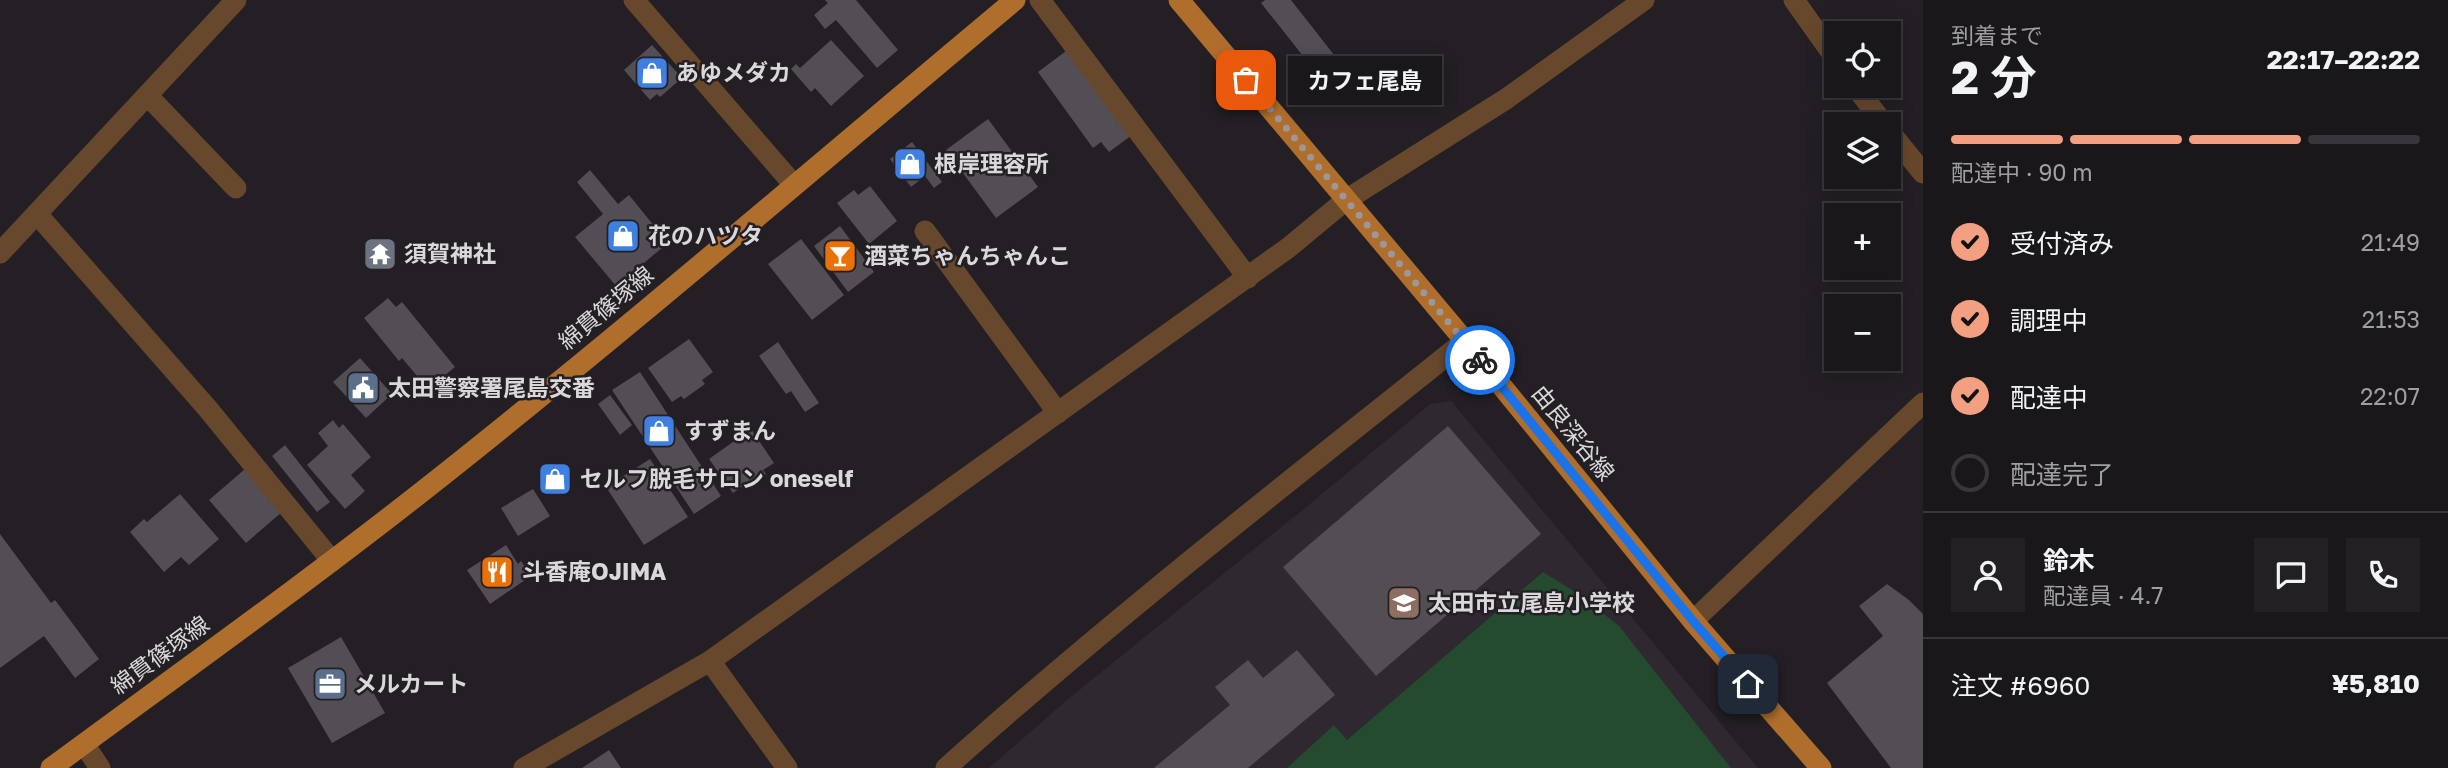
<!DOCTYPE html>
<html lang="ja">
<meta charset="utf-8">
<style>
body{margin:0;font-family:"Golos Text","Noto Sans JP",sans-serif;background:#232024;color:#f1f3f6;height:100vh;display:flex;flex-direction:column;font-size:26px;white-space:nowrap}
*{box-sizing:border-box;margin:0}
p{font-size:23px;color:#9f9fa3}
.icon{flex:none;width:38px;height:38px;fill:none;stroke:currentColor;stroke-width:2;stroke-linecap:round;stroke-linejoin:round}
.map{position:relative;flex:1;overflow:hidden}
.drawer{display:flex;flex-direction:column;background:#1a171b;width:525px}
.drawer>*{flex:none}
.buttons{position:absolute;left:1824px;top:21px;display:grid;gap:14px}
.buttons a{display:grid;place-items:center;width:77px;height:77px;border-radius:0px;background:#1a171b;box-shadow:0 4px 18px #0003,0 0 0 2px #38363a;font-size:35px}
.pin{position:absolute;display:grid;place-items:center;width:60px;height:60px;color:#fff;margin:-30px;border-radius:14px;box-shadow:0 4px 10px #0006}
.courier{position:absolute;display:grid;place-items:center;width:70px;height:70px;margin:-35px;border:5px solid #1a73e8;border-radius:50%;background:#fff;color:#222;box-shadow:0 2px 9px #0007}
.bubble{position:absolute;height:49px;border-radius:0px;background:#1a171b;box-shadow:0 4px 18px #0003,0 0 0 2px #38363a;font-size:23px;font-weight:700;line-height:49px;text-align:center}
.summary em{font-style:normal;font-weight:700}
.summary div{display:flex;flex-direction:column-reverse}
.summary{display:flex;align-items:center;justify-content:space-between;height:119px;padding:0 28px}
h1{font-size:46px;font-weight:700;line-height:52px}
.bar{display:grid;grid-template-columns:repeat(4,1fr);gap:10px 7px;align-content:center;height:84px;padding:0 28px}
.bar i{height:9px;border-radius:5px;background:#38363a}
.bar .active{background:#f39f82}
.bar p{grid-column:span 4}
.line{display:flex;align-items:center;gap:18px;padding:0 28px;border-top:2px solid #38363a}
.line div{flex:1}
.round{display:grid;place-items:center;flex:none;width:74px;height:74px;border-radius:0px;background:#232024}
ol{padding:0 28px;list-style:none}
li{display:flex;align-items:center;gap:21px;height:77px}
li p{margin-inline-start:auto}
li .icon{padding:7px;border-radius:50%;background:#f39f82;color:#111;stroke-width:4}
li:last-child{color:#9f9fa3}
li i{width:38px;height:38px;border:4px solid #38363a;border-radius:50%}
main{display:flex;flex:1;min-height:0}
.map>svg:first-child{display:block}
.built{fill:#2f2830}
.green{fill:#244b2e}
.building{fill:#534e54}
.lines{fill:none;stroke-linecap:round;stroke-linejoin:round}
.minor{stroke:#68482c;stroke-width:21}
.major{stroke:#b06e2d;stroke-width:21}
.done{stroke:#9b979b;stroke-width:7;stroke-dasharray:0 12.6}
.route{stroke:#1a73e8;stroke-width:9}
.labels{text-anchor:middle;stroke-width:5;stroke-linejoin:round;paint-order:stroke}
.poi-label{font-size:23px;font-weight:bold;fill:#dbd8db;stroke:#231f24;text-anchor:start}
.street-label{font-size:23px;fill:#dbd8db;stroke:#231f24}
</style>
<main>
<div class="map">
<svg width="1923" height="768" viewBox="0 0 1923 768">
<rect width="100%" height="100%" fill="#231f24"/>
<path class="built" d="M1451 401 1758 768H989L1068 699 1305 508 1430 404Z"/>
<path class="green" d="M1543 572 1577 593 1619 626 1731 768H1287L1334 725 1347 740Z"/>
<path class="building" d="M825 0H856L898 50 877 68 836 20 825 29 814 15 828 3Z
M1265 0H1291L1338 60 1318 75 1261 3Z
M831 40 864 76 831 106 815 88 811 92 791 69 796 64 800 68Z
M652 45 682 78 660 97 657 94 650 100 624 70Z
M1070 48 1132 135 1109 152 1101 142 1093 148 1038 72Z
M988 119 1038 187 996 218 946 150Z
M912 142 942 182 934 188 925 176 911 187 890 159Z
M590 170 618 204 629 195 668 243 616 286 575 237 603 214 577 182Z
M870 186 897 221 869 244 837 203 854 190 858 195Z
M840 226 874 272 848 292 814 246Z
M801 239 844 295 812 320 768 264Z
M388 298 396 307 402 302 455 367 428 389 402 358 399 361 364 318Z
M689 339 713 372 702 380 705 384 684 399 681 396 672 402 648 368Z
M778 342 819 403 805 412 791 391 786 394 759 356Z
M360 358 392 394 366 418 333 382Z
M640 372 721 496 694 514 612 390Z
M610 395 632 425 620 435 598 404Z
M333 420 339 428 343 424 371 457 351 475 365 491 345 509 307 465 328 446 318 433Z
M1448 426 1541 534 1376 676 1283 567Z
M751 429 774 463 763 470 766 474 745 490 743 486 733 493 709 459Z
M285 445 330 502 317 512 272 456Z
M650 459 688 517 644 545 606 487Z
M245 469 282 512 246 543 209 500Z
M533 489 550 516 518 536 501 508Z
M180 494 219 539 189 565 181 557 164 572 130 532 144 519 147 522Z
M0 534 51 603 55 600 99 659 75 678 44 636 0 668Z
M506 545 518 564 521 561 531 576 490 604 467 570Z
M1887 584 1909 600 1923 614V768H1891L1827 683 1883 636 1859 606Z
M341 637 385 713 332 743 288 668Z
M1297 650 1335 695 1248 768H1154L1230 705 1215 687 1248 660 1263 678Z
M609 750 621 768H582Z"/>
<g class="lines">
<path class="minor" d="M634 0 794 185
M1040 0 1248 278
M1794 0 1836 59
M1855 86 1884 124
M147 95 236 188
M1888 130 1923 173
M37 214 208 409 332 561
M925 231 1058 413
M0 253 236 0
M1693 621 1923 403
M710 661 787 768
M84 744 100 768
M524 768 710 661 1288 248 1346 200 1506 99 1644 0
M946 768C1112 619 1290 481 1465 341"/>
<path class="major" d="M1179 0 1465 341 1693 621 1821 768
M51 768C177 675 305 584 428 487 628 329 820 163 1015 0"/>
</g>
<g class="lines">
<path class="done" d="M1246 80 1480 360"/>
<path class="route" d="M1480 360 1693 621 1748 684"/>
</g>
<defs>
<symbol id="shop-square" viewBox="-11 -11 22 22"><rect x="-9" y="-9" width="18" height="18" rx="4" fill="#3f7fe0" stroke="#231f24"/><path d="M-5-2.5h2.3a2.7 3.5 0 0 1 5.4 0H5L5.5 6h-11ZM-1.5-2.5h3a1.5 2.3 0 0 0-3 0Z" fill="#fff"/></symbol>
<symbol id="temple-square" viewBox="-11 -11 22 22"><rect x="-9" y="-9" width="18" height="18" rx="4" fill="#6b7280" stroke="#231f24"/><path d="M0-6L5-2H3V0L6.5 2.5H4V6H1.5V3h-3V6H-4V2.5H-6.5L-3 0V-2H-5Z" fill="#fff"/></symbol>
<symbol id="bar-square" viewBox="-11 -11 22 22"><rect x="-9" y="-9" width="18" height="18" rx="4" fill="#e8710a" stroke="#231f24"/><path d="M-6-5H6L.8 .8V4.5H3.5V6h-7V4.5H-.8V.8Z" fill="#fff"/></symbol>
<symbol id="civic-square" viewBox="-11 -11 22 22"><rect x="-9" y="-9" width="18" height="18" rx="4" fill="#5c6f8a" stroke="#231f24"/><path d="M-.6-6.5H3V-4.5H.6V-3L4-1V1h2V6H-6V1h2V-1L-.6-3ZM-1.2 2.5V6h2.4V2.5Z" fill="#fff"/></symbol>
<symbol id="restaurant-square" viewBox="-11 -11 22 22"><rect x="-9" y="-9" width="18" height="18" rx="4" fill="#e8710a" stroke="#231f24"/><path d="M-5-6h1v4h1v-4h1v4h1v-4h1v5L-1.5 .5V6h-2V.5L-5-1ZM5-6V6H3V1.5H1.5Q1.5-4 5-6Z" fill="#fff"/></symbol>
<symbol id="school-square" viewBox="-11 -11 22 22"><rect x="-9" y="-9" width="18" height="18" rx="4" fill="#8d6e63" stroke="#231f24"/><path d="M0-5L7-2L0 1L-7-2ZM-4 1L0 2.5L4 1V4Q0 6-4 4Z" fill="#fff"/></symbol>
<symbol id="office-square" viewBox="-11 -11 22 22"><rect x="-9" y="-9" width="18" height="18" rx="4" fill="#5c6f8a" stroke="#231f24"/><path d="M-6-3h4V-5.5h4V-3h4V5H-6ZM-1-4.5V-3h2v-1.5ZM-6 0V1H6V0Z" fill="#fff"/></symbol>
</defs>
<g fill-rule="evenodd">
<use href="#shop-square" x="633" y="54" width="38" height="38"/>
<use href="#shop-square" x="891" y="145" width="38" height="38"/>
<use href="#shop-square" x="604" y="217" width="38" height="38"/>
<use href="#temple-square" x="361" y="235" width="38" height="38"/>
<use href="#bar-square" x="821" y="237" width="38" height="38"/>
<use href="#civic-square" x="344" y="369" width="38" height="38"/>
<use href="#shop-square" x="640" y="412" width="38" height="38"/>
<use href="#shop-square" x="536" y="460" width="38" height="38"/>
<use href="#restaurant-square" x="478" y="553" width="38" height="38"/>
<use href="#school-square" x="1385" y="584" width="38" height="38"/>
<use href="#office-square" x="311" y="665" width="38" height="38"/>
</g>
<g class="labels">
<g class="poi-label">
<text x="676" y="81">あゆメダカ</text>
<text x="934" y="172">根岸理容所</text>
<text x="648" y="244">花のハツタ</text>
<text x="404" y="262">須賀神社</text>
<text x="864" y="264">酒菜ちゃんちゃんこ</text>
<text x="388" y="396">太田警察署尾島交番</text>
<text x="684" y="439">すずまん</text>
<text x="580" y="487">セルフ脱毛サロン oneself</text>
<text x="522" y="580">斗香庵OJIMA</text>
<text x="1428" y="611">太田市立尾島小学校</text>
<text x="354" y="692">メルカート</text>
</g>
<g class="street-label">
<text transform="translate(606 308) rotate(-40)" y="8">綿貫篠塚線</text>
<text transform="translate(1573 433) rotate(51)" y="8">由良深谷線</text>
<text transform="translate(160 655) rotate(-36)" y="8">綿貫篠塚線</text>
</g>
</g>
</svg>
<div class="buttons">
<a><svg class="icon" aria-label="locate" viewBox="0 0 24 24"><circle cx="12" cy="12" r="6"/><path d="M12 2v4M12 18v4M2 12h4M18 12h4"/></svg></a>
<a><svg class="icon" aria-label="layers" viewBox="0 0 24 24"><path d="M12 4l9 5-9 5-9-5zM3 14l9 5 9-5"/></svg></a>
<a>+</a>
<a>−</a>
</div>
<div class="pin" style="left:1246px;top:80px;background:#ea580c"><svg class="icon" aria-label="bag" viewBox="0 0 24 24"><path d="M5 8h14l-1 12H6zM9 8a3 3 0 0 1 6 0"/></svg></div>
<div class="pin" style="left:1748px;top:684px;background:#1f2937"><svg class="icon" aria-label="home" viewBox="0 0 24 24"><path d="M3 11l9-7 9 7M6 9v11h12V9"/></svg></div>
<div class="courier" style="left:1480px;top:360px"><svg class="icon" aria-label="bike" viewBox="0 0 24 24"><circle cx="6" cy="16" r="4"/><circle cx="18" cy="16" r="4"/><path d="M6 16l4-8h5l3 8M10 8l3 8H6M13 5h3"/></svg></div>
<div class="bubble" style="left:1288px;top:56px;width:154px">カフェ尾島</div>
</div>
<section class="drawer">
<div class="summary"><div><h1>2 分</h1><p>到着まで</p></div><em>22:17–22:22</em></div>
<div class="bar"><i class="active"></i><i class="active"></i><i class="active"></i><i></i><p>配達中 · 90 m</p></div>
<ol>
<li><svg class="icon" aria-label="check" viewBox="0 0 24 24"><path d="M5 12l5 5 9-10"/></svg>受付済み<p>21:49</p></li>
<li><svg class="icon" aria-label="check" viewBox="0 0 24 24"><path d="M5 12l5 5 9-10"/></svg>調理中<p>21:53</p></li>
<li><svg class="icon" aria-label="check" viewBox="0 0 24 24"><path d="M5 12l5 5 9-10"/></svg>配達中<p>22:07</p></li>
<li><i></i>配達完了</li>
</ol>
<div class="line" style="height:126px"><a class="round"><svg class="icon" aria-label="person" viewBox="0 0 24 24"><circle cx="12" cy="8" r="4"/><path d="M4 21q1-7 8-7t8 7"/></svg></a><div><b>鈴木</b><p>配達員 · 4.7</p></div><a class="round"><svg class="icon" aria-label="chat" viewBox="0 0 24 24"><path d="M4 5h16v11H9l-5 4z"/></svg></a><a class="round"><svg class="icon" aria-label="phone" viewBox="0 0 24 24"><path d="M5 4h4l2 5-3 2q2 4 5 5l2-3 5 2v4C11 20 4 13 5 4z"/></svg></a></div>
<div class="line" style="height:91px"><div>注文 #6960</div><b>¥5,810</b></div>
</section>
</main>
